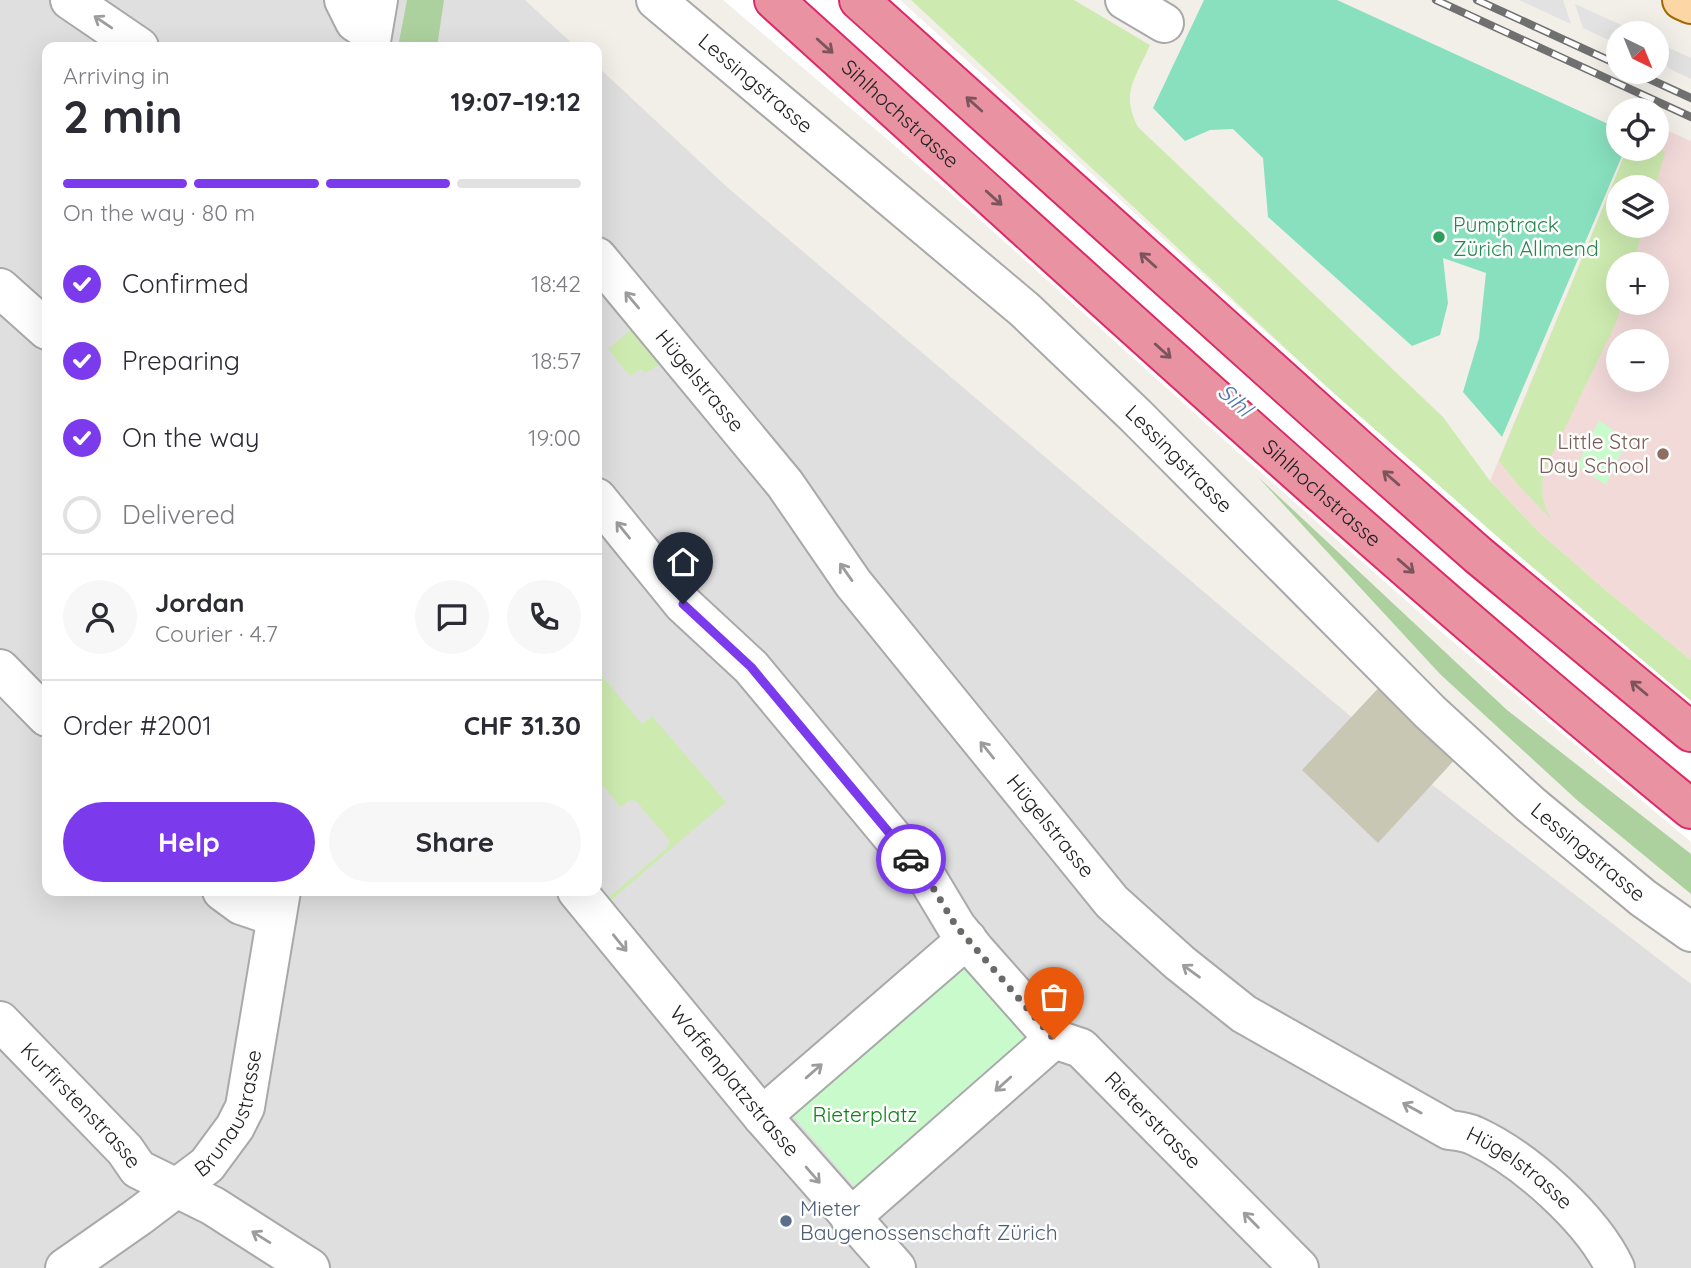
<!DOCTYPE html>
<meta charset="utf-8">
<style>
body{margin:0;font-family:Quicksand,sans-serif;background:#f7f7f7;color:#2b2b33;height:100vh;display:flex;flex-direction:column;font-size:26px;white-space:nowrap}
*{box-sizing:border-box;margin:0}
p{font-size:23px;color:#7c7c81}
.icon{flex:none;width:38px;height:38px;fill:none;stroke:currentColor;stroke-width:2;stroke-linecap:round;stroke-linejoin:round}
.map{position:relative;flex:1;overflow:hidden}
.details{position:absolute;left:42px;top:42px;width:560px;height:854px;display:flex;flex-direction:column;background:#fff;border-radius:14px;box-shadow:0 7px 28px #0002}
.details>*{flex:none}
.needle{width:46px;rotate:137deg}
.fabs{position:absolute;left:1606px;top:21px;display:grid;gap:14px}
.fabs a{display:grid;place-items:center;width:63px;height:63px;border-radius:50%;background:#fff;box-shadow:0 7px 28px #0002;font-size:35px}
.pin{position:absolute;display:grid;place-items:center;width:60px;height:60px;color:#fff;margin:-72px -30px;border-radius:50% 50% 50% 0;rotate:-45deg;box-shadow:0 0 7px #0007}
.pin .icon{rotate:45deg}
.courier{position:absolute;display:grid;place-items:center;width:70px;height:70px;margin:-35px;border:5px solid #7c3aed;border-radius:50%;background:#fff;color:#222;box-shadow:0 2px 9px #0007}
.overview em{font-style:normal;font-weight:700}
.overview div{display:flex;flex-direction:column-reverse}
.overview{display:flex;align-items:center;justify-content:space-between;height:119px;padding:0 21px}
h1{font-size:46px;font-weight:700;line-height:52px}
.bar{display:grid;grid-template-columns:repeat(4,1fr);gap:10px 7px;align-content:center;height:84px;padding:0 21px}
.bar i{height:9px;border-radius:5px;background:#e1e1e2}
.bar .active{background:#7c3aed}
.bar p{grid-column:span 4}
.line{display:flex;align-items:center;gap:18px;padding:0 21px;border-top:2px solid #e1e1e2}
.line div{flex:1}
.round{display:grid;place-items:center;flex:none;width:74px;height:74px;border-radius:37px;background:#f7f7f7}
ol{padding:0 21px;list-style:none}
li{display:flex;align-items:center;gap:21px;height:77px}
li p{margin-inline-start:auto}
li .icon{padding:7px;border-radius:50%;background:#7c3aed;color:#fff;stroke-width:4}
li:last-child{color:#7c7c81}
li i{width:38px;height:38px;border:4px solid #e1e1e2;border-radius:50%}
.primary-button{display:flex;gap:14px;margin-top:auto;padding:14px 21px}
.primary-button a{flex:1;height:80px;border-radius:42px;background:#7c3aed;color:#fff;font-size:28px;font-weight:700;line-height:80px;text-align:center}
.primary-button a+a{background:#f7f7f7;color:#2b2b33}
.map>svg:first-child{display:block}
.residential{fill:#e0dfdf}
.commercial{fill:#f2dad9;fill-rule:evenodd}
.construction{fill:#c7c7b4}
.grass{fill:#cdebb0}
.forest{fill:#add19e}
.park{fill:#c8facc}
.pitch{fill:#88e0be}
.parking{fill:#e2e2e2}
.pier{fill:#fff}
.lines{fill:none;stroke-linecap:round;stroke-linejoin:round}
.minor-casing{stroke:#a9a9a9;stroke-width:42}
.major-casing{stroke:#a06b00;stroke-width:42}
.highway-casing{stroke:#dc2a67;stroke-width:42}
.minor{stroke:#fff;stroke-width:38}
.major{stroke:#fcd6a4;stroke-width:38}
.highway{stroke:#e892a2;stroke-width:38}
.rail-casing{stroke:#707070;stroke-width:8}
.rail{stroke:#fff;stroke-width:5;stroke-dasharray:16;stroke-linecap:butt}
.oneway{stroke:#9c9c9c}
.oneway2{stroke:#7b545c}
.done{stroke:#6b6a68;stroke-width:7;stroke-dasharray:0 12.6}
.route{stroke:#7c3aed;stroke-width:9}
.leisure-dot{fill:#2e9e5b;stroke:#fff;stroke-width:2.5}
.education-dot{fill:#8d6e63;stroke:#fff;stroke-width:2.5}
.service-dot{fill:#5c6f8a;stroke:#fff;stroke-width:2.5}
.labels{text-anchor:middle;stroke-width:5;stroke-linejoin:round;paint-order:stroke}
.street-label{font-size:21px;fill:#222;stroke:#fff}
.leisure-label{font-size:21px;fill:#27864d;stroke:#fff;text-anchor:start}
.education-label{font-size:21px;fill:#785e54;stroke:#fff;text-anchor:end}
.park-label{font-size:21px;fill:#0c8416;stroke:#fff}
.service-label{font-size:21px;fill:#4e5e75;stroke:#fff;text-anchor:start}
.water-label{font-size:23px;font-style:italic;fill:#4a7aab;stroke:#fff}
</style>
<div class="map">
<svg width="1691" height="1268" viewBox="0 0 1691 1268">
<rect width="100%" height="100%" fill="#f2efe9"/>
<path class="residential" d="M0 0H525L576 47H47V891H597V66L727 187 1422 777 1691 984V1268H0Z"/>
<path class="commercial" d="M1657 126 1691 141V660L1609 593 1541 534 1490 481 1627 149H1657ZM1619 187H1657V226H1619ZM1619 264H1657V303H1619ZM1619 341H1657V380H1619Z"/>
<path class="construction" d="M1384 682 1459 755 1378 843 1302 770Z"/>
<path class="grass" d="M911 0H1074L1150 45C1136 78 1120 92 1138 127L1443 417 1490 481 1541 534 1609 593 1691 660V704L1581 623Z
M1657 147 1665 152 1655 187H1619V226H1644L1633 264H1619V303H1622L1616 323 1545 469C1540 489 1541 502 1552 520L1518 485 1499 461 1627 149Z
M633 328 663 363 645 373 641 369 630 376 608 349Z
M597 670 642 724 652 716 726 802 610 901 608 898 667 848 670 841 636 801 631 800 620 807 597 778V740L602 736 597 729Z"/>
<path class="forest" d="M407 0H444L437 47H398Z
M1258 477 1507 710 1691 854V894L1578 801 1440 674Z"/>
<path class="park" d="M1599 420 1627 440 1606 485 1577 466Z
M962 964 1032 1041 859 1192 788 1110Z"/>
<path class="pitch" d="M1204 0H1337L1619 129V149H1625L1502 437 1463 392 1479 338 1486 273 1443 258 1448 303 1440 335 1412 346 1268 217 1263 158 1233 129 1210 130 1185 141 1153 108Z"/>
<path class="parking" d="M1519 0H1563L1571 24Z
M1575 4 1639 33H1619V45L1583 28Z
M1660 44 1691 58V79L1668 68Z
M597 464 704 592 697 598 597 478Z"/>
<path class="pier" d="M723 0H900L1322 383 1524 560 1691 701V842L1445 635 1232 447 947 190Z"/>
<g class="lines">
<defs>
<g id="minor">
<path d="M70 0 139 47"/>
<path d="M344 0 355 22 372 33"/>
<path id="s1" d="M656 0 1025 310 1136 416 1430 712 1530 804 1643 898 1691 932"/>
<path d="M1125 0 1164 23"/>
<path d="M370 47 378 0"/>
<path id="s2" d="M597 257 785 484 853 583 1112 902 1180 963 1244 1014 1449 1130C1457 1131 1467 1132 1475 1136 1525 1159 1592 1219 1615 1268"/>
<path d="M0 288 47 330"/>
<path id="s3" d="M597 498 683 604 751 667 929 881 956 926 976 951 1054 1039 1081 1048 1299 1268"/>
<path d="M0 669 47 717"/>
<path d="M222 891 241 905 276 917"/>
<path id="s4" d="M577 891 762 1116 896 1268"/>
<path id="s5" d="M0 1021 125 1150 138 1169 213 1206 310 1268"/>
<path d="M762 1116 967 939"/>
<path d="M850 1218 1054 1039"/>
<path id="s6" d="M65 1268 138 1217 207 1165 235 1127 245 1107 281 891"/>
</g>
<path id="major" d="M1682 0 1691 4"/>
<g id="highway">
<path id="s7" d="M774 0C1077 273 1376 551 1691 809"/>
<path d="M859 0 1375 464 1478 555 1691 732"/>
</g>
</defs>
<use href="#minor" class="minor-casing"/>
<use href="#major" class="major-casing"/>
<use href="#highway" class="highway-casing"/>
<use href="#minor" class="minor"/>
<use href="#major" class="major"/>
<use href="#highway" class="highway"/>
<defs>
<path id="rail" d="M1436 0 1691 117
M1477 0 1619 65
M1634 72 1691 98"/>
</defs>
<use href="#rail" class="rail-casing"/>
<use href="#rail" class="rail"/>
</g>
<defs><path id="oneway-shaft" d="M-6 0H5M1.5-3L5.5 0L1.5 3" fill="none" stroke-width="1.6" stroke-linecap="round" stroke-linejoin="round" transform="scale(1.75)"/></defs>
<g class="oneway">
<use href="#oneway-shaft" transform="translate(103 22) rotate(-146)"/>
<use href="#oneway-shaft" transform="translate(632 300) rotate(-130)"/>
<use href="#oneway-shaft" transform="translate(623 530) rotate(-129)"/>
<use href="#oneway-shaft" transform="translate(846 572) rotate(-125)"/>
<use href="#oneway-shaft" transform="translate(987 750) rotate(-129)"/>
<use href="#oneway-shaft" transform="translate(620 943) rotate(51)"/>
<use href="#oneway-shaft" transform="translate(1191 971) rotate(-144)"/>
<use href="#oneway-shaft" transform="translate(814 1071) rotate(-41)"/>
<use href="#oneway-shaft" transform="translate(1003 1084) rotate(138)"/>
<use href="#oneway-shaft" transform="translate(1412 1108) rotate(-151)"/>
<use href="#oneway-shaft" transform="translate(813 1175) rotate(49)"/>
<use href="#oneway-shaft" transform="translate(1251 1220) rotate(-135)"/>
<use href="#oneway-shaft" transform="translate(261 1237) rotate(-148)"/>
</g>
<g class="oneway2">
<use href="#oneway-shaft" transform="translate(825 46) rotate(42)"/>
<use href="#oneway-shaft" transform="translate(974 104) rotate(-138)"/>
<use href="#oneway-shaft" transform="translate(994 198) rotate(42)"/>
<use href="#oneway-shaft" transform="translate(1148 260) rotate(-138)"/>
<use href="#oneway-shaft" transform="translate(1163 351) rotate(42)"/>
<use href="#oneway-shaft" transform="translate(1391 478) rotate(-139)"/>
<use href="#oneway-shaft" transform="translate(1406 566) rotate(41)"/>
<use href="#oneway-shaft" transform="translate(1639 688) rotate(-140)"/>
</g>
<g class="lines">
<path class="done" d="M911 859 929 881 956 926 1054 1039"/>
<path class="route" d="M683 604 751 667 911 859"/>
</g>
<circle class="leisure-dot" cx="1439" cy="237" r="7"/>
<circle class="education-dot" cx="1663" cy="454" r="7"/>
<circle class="service-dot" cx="786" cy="1221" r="7"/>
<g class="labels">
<g class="street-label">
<text dy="7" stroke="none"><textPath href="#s1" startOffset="130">Lessingstrasse</textPath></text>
<text dy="7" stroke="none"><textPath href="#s7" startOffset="170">Sihlhochstrasse</textPath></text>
<text dy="7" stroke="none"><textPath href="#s2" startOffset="161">Hügelstrasse</textPath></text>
<text dy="7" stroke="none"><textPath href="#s1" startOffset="696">Lessingstrasse</textPath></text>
<text dy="7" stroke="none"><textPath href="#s7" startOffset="737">Sihlhochstrasse</textPath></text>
<text dy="7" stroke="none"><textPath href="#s2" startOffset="728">Hügelstrasse</textPath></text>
<text dy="7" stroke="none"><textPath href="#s1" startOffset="1264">Lessingstrasse</textPath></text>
<text dy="7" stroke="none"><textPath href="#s4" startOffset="247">Waffenplatzstrasse</textPath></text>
<text dy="7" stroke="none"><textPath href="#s5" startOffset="117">Kurfirstenstrasse</textPath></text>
<text dy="7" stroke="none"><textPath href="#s6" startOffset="233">Brunaustrasse</textPath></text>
<text dy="7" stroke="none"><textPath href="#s3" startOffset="840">Rieterstrasse</textPath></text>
<text dy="7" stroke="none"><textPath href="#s2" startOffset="1316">Hügelstrasse</textPath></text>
</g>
<g class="leisure-label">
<text x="1453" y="232">Pumptrack<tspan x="1453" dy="24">Zürich Allmend</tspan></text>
</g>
<g class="education-label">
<text x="1649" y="449">Little Star<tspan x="1649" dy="24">Day School</tspan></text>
</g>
<g class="park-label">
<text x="865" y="1122">Rieterplatz</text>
</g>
<g class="service-label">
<text x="800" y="1216">Mieter<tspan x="800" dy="24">Baugenossenschaft Zürich</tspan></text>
</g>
<g class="water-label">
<text transform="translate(1235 400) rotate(42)" y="8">Sihl</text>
</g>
</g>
</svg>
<div class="fabs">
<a><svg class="needle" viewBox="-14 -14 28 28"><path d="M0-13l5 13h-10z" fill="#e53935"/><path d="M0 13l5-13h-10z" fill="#7c7c81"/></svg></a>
<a><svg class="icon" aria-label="locate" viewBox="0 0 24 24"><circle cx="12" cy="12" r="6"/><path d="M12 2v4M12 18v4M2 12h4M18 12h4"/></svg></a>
<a><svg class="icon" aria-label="layers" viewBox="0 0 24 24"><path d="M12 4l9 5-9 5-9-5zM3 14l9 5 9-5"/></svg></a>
<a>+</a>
<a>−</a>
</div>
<div class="pin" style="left:1054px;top:1039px;background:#ea580c"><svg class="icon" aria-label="bag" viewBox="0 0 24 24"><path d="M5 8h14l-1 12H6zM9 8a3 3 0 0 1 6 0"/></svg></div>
<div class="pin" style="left:683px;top:604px;background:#1f2937"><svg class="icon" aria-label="home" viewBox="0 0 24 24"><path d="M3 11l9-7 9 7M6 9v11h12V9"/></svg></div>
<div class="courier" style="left:911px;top:859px"><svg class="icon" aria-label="car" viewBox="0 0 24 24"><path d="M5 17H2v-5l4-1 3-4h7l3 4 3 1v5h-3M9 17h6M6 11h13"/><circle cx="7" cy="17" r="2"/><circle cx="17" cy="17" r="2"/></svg></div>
<section class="details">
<div class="overview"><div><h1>2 min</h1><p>Arriving in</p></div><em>19:07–19:12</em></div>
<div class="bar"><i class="active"></i><i class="active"></i><i class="active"></i><i></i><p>On the way · 80 m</p></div>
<ol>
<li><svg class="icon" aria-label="check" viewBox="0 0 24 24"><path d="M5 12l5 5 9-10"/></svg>Confirmed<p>18:42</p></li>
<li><svg class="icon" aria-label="check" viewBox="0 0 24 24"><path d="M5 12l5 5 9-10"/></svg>Preparing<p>18:57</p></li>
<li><svg class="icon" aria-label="check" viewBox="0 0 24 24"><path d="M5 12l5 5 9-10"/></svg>On the way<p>19:00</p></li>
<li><i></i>Delivered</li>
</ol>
<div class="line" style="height:126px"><a class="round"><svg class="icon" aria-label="person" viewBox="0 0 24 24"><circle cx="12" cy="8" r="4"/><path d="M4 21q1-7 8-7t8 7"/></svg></a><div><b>Jordan</b><p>Courier · 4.7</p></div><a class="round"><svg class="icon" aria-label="chat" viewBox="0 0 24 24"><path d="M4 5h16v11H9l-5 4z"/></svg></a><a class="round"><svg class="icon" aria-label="phone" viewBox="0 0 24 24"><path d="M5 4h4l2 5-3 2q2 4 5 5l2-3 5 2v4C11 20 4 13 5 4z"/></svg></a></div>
<div class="line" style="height:91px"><div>Order #2001</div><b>CHF 31.30</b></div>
<div class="primary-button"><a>Help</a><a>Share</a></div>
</section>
</div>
